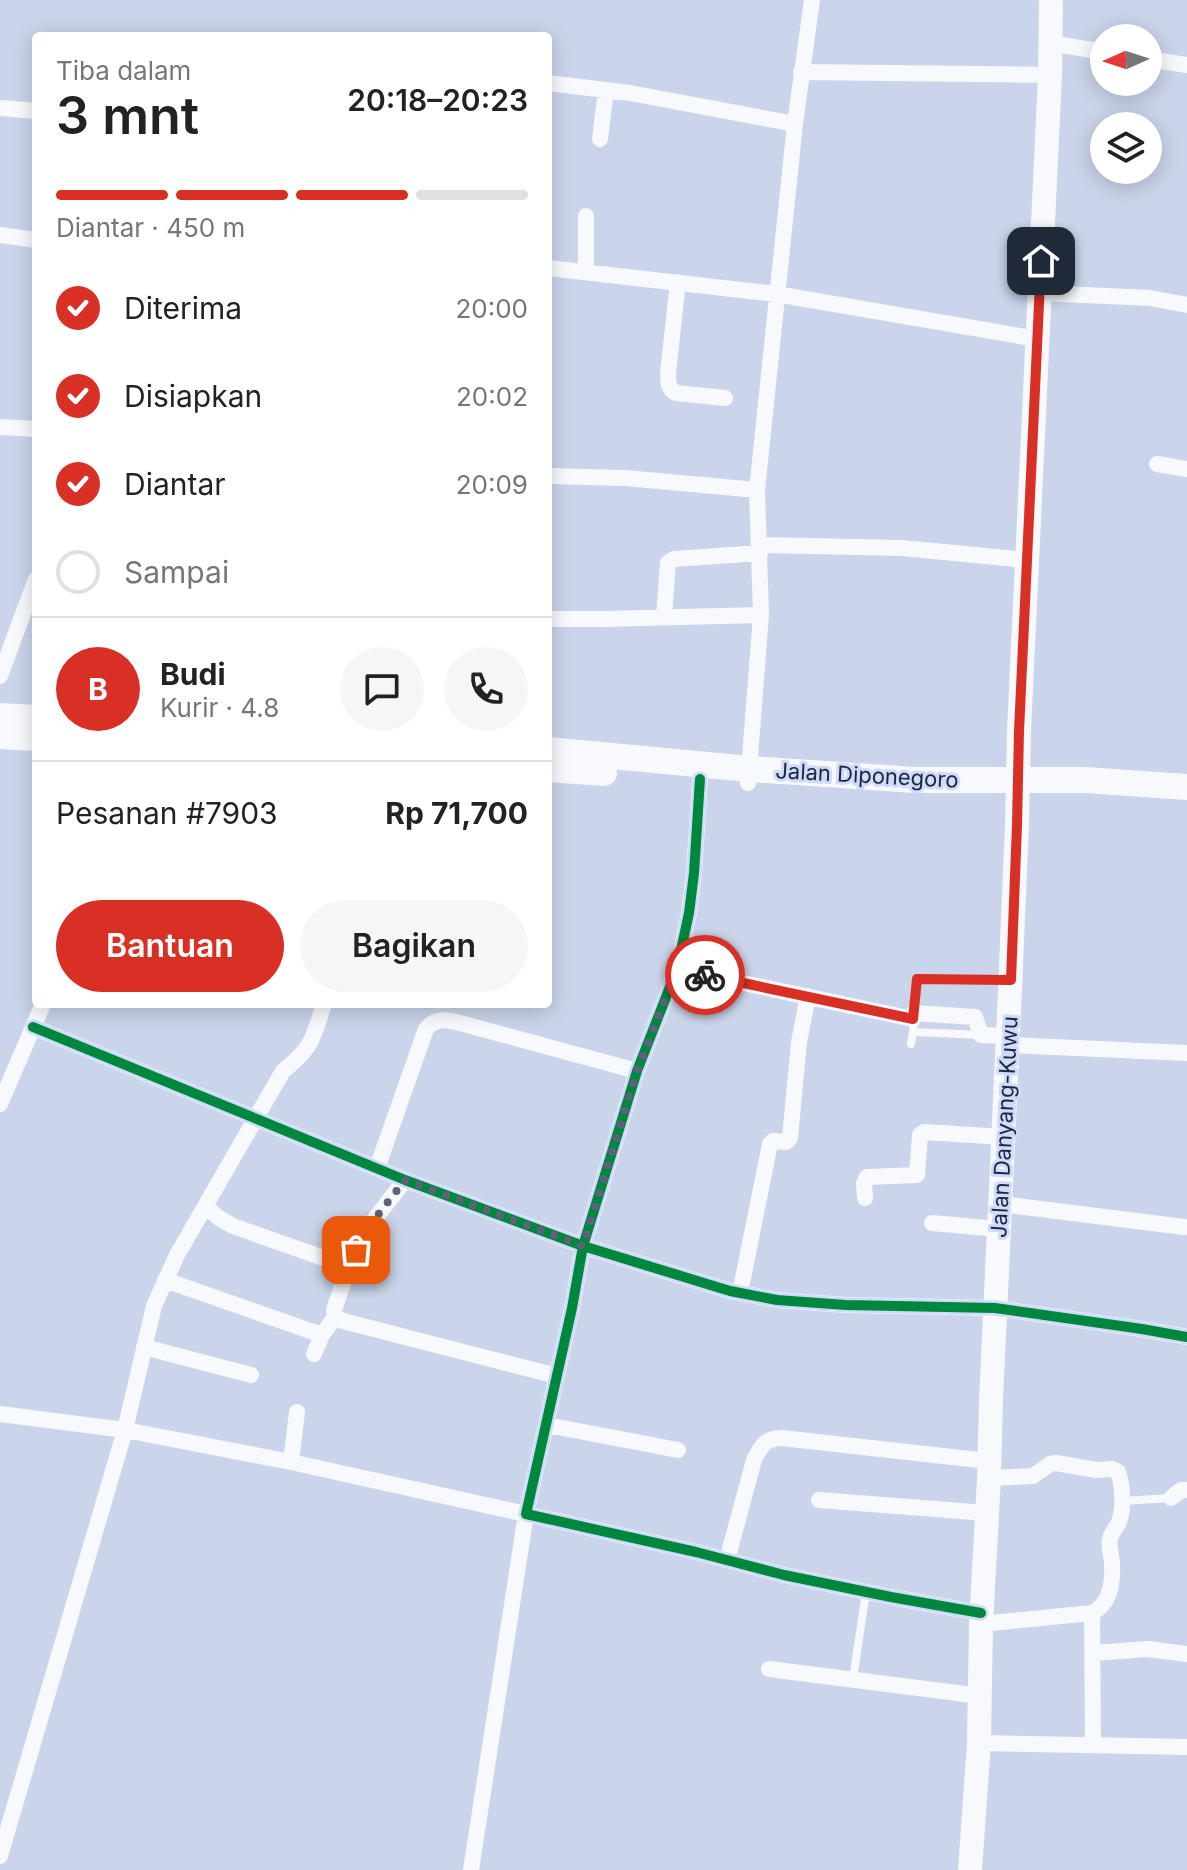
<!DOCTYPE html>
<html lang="id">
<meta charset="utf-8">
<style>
body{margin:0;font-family:Inter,sans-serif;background:#f6f6f6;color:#222;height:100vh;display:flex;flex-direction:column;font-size:30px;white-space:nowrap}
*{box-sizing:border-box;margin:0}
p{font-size:26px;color:#767676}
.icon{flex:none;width:44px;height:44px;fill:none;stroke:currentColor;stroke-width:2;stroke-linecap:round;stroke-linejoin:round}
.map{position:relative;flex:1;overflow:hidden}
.details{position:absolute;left:32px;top:32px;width:520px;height:976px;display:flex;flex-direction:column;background:#fff;border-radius:8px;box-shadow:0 4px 20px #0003}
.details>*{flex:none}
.needle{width:52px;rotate:267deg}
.tools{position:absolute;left:1090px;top:24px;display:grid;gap:16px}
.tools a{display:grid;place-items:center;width:72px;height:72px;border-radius:50%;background:#fff;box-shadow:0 4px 20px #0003;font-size:40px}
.pin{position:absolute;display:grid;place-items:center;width:68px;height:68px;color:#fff;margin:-34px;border-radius:16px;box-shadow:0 4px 12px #0006}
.courier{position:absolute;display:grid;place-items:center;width:80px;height:80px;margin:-40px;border:6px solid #d93025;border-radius:50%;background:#fff;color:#222;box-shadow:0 2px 10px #0007}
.summary em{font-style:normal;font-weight:600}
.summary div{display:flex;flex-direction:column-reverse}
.summary{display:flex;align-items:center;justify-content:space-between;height:136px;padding:0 24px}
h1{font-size:52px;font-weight:600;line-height:60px}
.bar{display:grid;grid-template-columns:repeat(4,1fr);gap:12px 8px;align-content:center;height:96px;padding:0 24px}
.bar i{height:10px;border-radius:6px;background:#e0e0e0}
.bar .on{background:#d93025}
.bar p{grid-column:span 4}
.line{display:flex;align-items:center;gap:20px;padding:0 24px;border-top:2px solid #e0e0e0}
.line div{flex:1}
.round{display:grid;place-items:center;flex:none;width:84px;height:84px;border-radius:42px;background:#f6f6f6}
ol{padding:0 24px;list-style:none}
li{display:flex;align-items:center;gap:24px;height:88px}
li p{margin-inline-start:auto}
li .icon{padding:8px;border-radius:50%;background:#d93025;color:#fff;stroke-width:4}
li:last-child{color:#767676}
li i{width:44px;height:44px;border:4px solid #e0e0e0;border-radius:50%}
.cta{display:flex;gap:16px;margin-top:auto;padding:16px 24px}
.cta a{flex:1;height:92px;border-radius:48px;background:#d93025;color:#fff;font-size:32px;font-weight:600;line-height:92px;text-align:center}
.cta a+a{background:#f6f6f6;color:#222}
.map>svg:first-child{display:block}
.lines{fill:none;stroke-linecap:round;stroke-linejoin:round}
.lane{stroke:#f7f9fc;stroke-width:8}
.street{stroke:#f7f9fc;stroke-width:16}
.secondary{stroke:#f7f9fc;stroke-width:24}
.primary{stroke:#f7f9fc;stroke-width:26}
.cycleway-casing{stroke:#cedbfb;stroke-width:15}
.cycleway{stroke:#00873e;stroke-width:10}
.done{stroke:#5b6378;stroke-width:8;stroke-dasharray:0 14.4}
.route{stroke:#d93025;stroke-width:10}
.labels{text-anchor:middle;stroke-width:6;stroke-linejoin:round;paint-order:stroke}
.street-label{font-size:22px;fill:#1f263a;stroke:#cedbfb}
</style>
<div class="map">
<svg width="1187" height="1870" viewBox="0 0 1187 1870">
<rect width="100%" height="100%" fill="#cad4ea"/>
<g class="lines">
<path class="lane" d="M981 1035 913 1032 917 979 1006 980
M911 1044 913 1032
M1122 1501 1171 1498
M853 1679 866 1592"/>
<path class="street" d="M1049 43 1104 52
M1148 59 1187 65
M801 72 1050 75
M548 83 630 93 795 124
M0 108 36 111
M600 139 606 90
M0 235 36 240
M548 268 776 294 1037 339
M586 272V216
M678 282 668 373C668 382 668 389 676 393L725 398
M1039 293 1150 298 1187 305
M0 427 36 429
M1157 464 1187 469
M548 476 625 478 757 490
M760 545 902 548 1027 560
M664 617 668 563 674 559 760 553
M548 619H603L761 615
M0 676 36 579
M700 779 694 873 689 913 677 969 637 1071 583 1246 572 1308 526 1514 696 1552 784 1575 891 1597 981 1613
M748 783 761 615 757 490 795 124 812 0
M677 969 913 1019
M914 1013 975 1017 981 1035 1008 1036
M33 1027 405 1180 583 1246 730 1291 777 1300 846 1305 995 1308 1142 1329 1187 1337
M1008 1045 1187 1053
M0 1104 43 1004
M377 1168 426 1029C438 1014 455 1022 471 1026L637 1071
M405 1180 363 1234 341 1289 334 1310 335 1317 343 1321 557 1376
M865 1198 864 1183 867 1177 917 1175 920 1135 924 1132 1004 1137
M1001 1204 1184 1227
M205 1206 219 1218 233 1226 349 1267
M932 1223 999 1229
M165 1280 322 1335 335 1317
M740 1293 770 1144 773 1141 786 1142 790 1138 799 1042 808 996
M144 1347 251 1375
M314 1354 322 1335
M0 1414 125 1430 291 1462 526 1514 471 1870
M547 1425 678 1450
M291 1462 297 1412
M1171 1498 1181 1490H1187
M819 1500 987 1513
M727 1560 754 1460C761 1446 765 1438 782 1438L988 1461
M1092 1613 1093 1745
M981 1624 1092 1613C1110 1604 1113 1582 1112 1564 1112 1556 1108 1546 1110 1539 1111 1533 1117 1527 1119 1522 1124 1508 1123 1486 1118 1472L1112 1469 1096 1470 1056 1463 1050 1464 1033 1476 989 1478
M1093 1653 1148 1649 1187 1654
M769 1669 981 1696
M979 1743 1187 1747
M0 1856 125 1430 154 1306 177 1255 283 1071C312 1048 312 1041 323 1007"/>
<path class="secondary" d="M970 1870 979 1743 981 1624 989 1478 991 1400 1008 1036 1017 825 1019 731 1050 75 1051 0"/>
<path class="primary" d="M0 716 36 718
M0 736 36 738
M548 750 750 769 915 780H1085L1187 787
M548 769 604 773"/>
<defs>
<path id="cycleway" d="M700 779 694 873 689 913 677 969 637 1071 583 1246 572 1308 526 1514 696 1552 784 1575 891 1597 981 1613
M33 1027 405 1180 583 1246 730 1291 777 1300 846 1305 995 1308 1142 1329 1187 1337"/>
</defs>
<use href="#cycleway" class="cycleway-casing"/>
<use href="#cycleway" class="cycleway"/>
</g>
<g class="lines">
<path class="done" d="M356 1250 363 1234 405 1180 583 1246 637 1071 677 969 705 975"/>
<path class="route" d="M705 975 913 1019 917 979 1011 980 1017 825 1019 731 1041 261"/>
</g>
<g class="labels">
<g class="street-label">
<text transform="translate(867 775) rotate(3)" y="8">Jalan Diponegoro</text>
<text transform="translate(1004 1127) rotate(-87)" y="8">Jalan Danyang-Kuwu</text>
</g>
</g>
</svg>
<div class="tools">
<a><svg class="needle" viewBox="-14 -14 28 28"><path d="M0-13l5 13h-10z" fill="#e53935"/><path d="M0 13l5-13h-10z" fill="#767676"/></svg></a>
<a><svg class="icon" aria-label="layers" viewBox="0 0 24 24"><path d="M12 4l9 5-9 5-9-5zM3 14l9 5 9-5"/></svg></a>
</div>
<div class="pin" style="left:356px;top:1250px;background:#ea580c"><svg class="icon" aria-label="bag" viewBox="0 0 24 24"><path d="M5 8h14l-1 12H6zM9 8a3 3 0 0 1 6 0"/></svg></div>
<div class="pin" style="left:1041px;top:261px;background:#1f2937"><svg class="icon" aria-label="home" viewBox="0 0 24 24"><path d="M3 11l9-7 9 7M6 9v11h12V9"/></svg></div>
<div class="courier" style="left:705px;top:975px"><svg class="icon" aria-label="bike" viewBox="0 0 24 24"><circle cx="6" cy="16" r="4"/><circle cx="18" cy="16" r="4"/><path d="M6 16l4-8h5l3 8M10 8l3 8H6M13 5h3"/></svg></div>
<section class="details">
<div class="summary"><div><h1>3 mnt</h1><p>Tiba dalam</p></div><em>20:18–20:23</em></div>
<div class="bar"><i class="on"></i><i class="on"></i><i class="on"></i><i></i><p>Diantar · 450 m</p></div>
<ol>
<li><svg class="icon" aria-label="check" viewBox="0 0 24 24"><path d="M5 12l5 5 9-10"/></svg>Diterima<p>20:00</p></li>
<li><svg class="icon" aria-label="check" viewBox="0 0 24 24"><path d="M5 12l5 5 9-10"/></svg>Disiapkan<p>20:02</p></li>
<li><svg class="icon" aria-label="check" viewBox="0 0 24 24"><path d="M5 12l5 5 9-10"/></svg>Diantar<p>20:09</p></li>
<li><i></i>Sampai</li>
</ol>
<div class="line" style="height:144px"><b class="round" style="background:#d93025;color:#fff">B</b><div><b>Budi</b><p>Kurir · 4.8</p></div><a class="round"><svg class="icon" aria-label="chat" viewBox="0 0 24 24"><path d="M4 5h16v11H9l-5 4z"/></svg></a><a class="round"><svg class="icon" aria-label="phone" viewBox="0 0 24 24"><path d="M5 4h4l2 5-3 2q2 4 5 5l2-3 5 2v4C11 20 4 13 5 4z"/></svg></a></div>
<div class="line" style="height:104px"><div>Pesanan #7903</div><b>Rp 71,700</b></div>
<div class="cta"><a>Bantuan</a><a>Bagikan</a></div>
</section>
</div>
